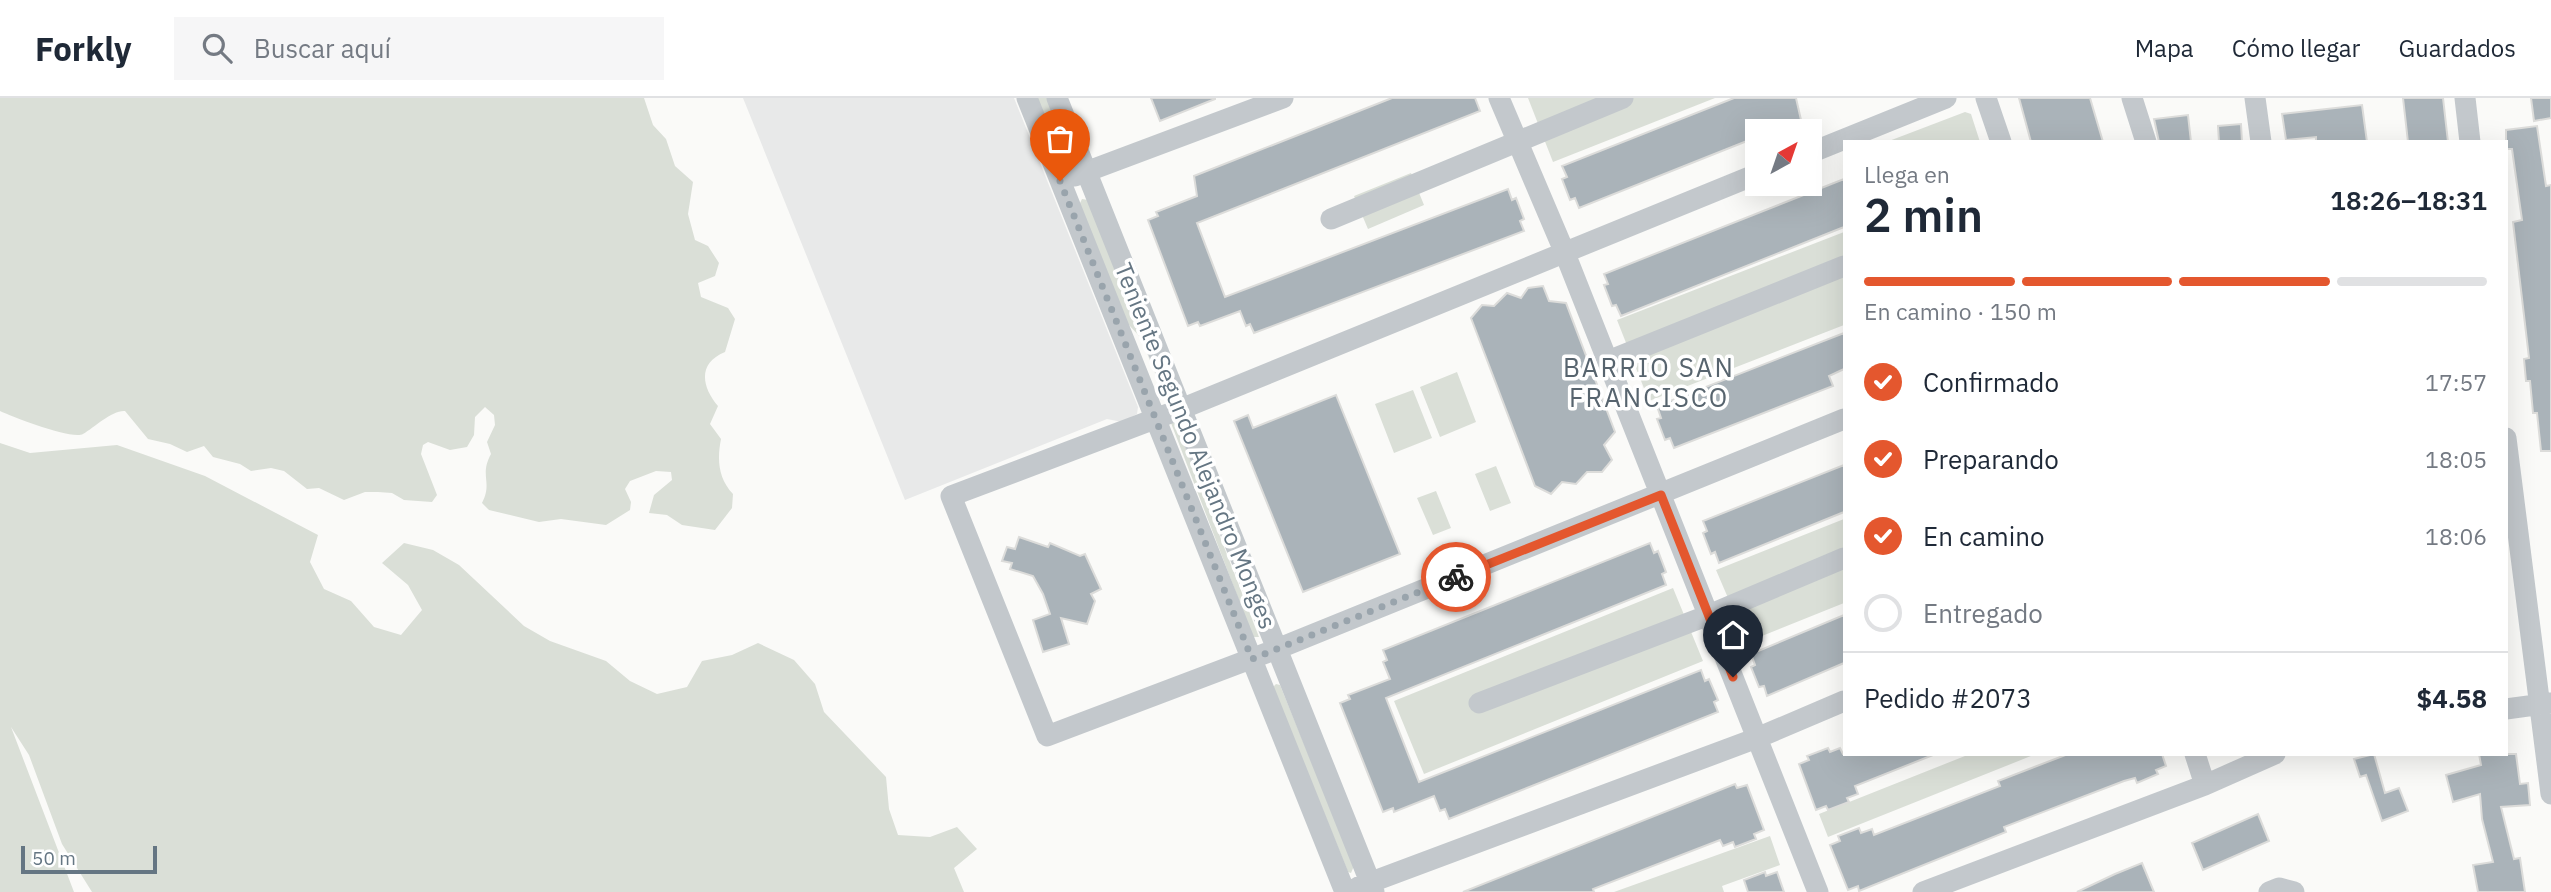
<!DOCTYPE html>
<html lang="es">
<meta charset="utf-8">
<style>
body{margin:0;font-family:"IBM Plex Sans",sans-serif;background:#f6f6f7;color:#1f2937;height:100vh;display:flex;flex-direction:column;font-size:26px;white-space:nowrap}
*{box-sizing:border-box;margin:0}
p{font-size:23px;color:#747a83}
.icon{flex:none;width:38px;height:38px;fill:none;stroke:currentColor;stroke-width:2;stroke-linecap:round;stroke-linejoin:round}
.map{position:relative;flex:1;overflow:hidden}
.details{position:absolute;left:1843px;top:42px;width:665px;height:616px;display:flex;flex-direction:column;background:#fff;border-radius:0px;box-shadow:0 7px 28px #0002}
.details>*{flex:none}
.needle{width:46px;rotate:40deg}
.fabs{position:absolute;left:1745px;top:21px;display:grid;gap:14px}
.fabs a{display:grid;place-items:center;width:77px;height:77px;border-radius:0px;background:#fff;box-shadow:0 7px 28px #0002;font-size:35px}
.scale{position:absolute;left:21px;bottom:18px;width:136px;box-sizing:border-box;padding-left:7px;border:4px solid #657683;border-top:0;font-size:19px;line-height:24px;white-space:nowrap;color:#657683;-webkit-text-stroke:5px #fff;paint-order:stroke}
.pin{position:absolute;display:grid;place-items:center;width:60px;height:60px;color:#fff;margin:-72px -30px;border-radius:50% 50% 50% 0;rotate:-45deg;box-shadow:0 0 7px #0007}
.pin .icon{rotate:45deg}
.courier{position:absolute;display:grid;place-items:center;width:70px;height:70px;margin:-35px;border:5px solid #e4572e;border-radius:50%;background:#fff;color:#222;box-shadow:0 2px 9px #0007}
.head em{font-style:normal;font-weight:600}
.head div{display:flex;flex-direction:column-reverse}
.head{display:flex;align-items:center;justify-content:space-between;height:119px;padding:0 21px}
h1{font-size:46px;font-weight:600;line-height:52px}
.bar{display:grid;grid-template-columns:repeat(4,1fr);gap:10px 7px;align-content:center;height:84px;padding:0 21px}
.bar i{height:9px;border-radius:5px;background:#e0e1e3}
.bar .on{background:#e4572e}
.bar p{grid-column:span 4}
.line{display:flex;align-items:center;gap:18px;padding:0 21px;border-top:2px solid #e0e1e3}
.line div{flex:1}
ol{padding:0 21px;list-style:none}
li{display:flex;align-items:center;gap:21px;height:77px}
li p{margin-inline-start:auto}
li .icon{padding:7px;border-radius:50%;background:#e4572e;color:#fff;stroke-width:4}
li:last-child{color:#747a83}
li i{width:38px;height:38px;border:4px solid #e0e1e3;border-radius:50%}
header{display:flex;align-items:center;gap:42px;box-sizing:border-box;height:98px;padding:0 35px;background:#fff;border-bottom:2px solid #e0e1e3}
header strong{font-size:33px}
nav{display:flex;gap:38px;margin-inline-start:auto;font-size:24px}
.search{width:490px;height:63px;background:#f6f6f7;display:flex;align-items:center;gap:18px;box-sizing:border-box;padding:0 24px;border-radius:0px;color:#747a83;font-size:26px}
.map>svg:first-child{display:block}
.built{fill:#e8e9e9}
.green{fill:#dadfd7}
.building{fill:#aab3b9;stroke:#dcdcda;stroke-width:2}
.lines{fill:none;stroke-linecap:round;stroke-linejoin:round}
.minor{stroke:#c3c8cc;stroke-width:21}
.done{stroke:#99a4ac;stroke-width:7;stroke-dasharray:0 12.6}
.route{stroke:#e4572e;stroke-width:9}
.labels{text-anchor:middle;stroke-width:7;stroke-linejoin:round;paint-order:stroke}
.street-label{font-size:24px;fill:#657683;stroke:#fff}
.neighbourhood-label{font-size:26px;letter-spacing:2px;fill:#57646e;stroke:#fff}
</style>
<header>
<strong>Forkly</strong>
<div class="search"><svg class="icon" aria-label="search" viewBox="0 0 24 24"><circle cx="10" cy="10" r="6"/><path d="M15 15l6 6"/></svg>Buscar aquí</div>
<nav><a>Mapa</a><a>Cómo llegar</a><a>Guardados</a></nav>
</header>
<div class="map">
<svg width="2551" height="794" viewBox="0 0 2551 794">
<rect width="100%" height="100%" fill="#fafaf8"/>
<path class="built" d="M743 0H1014L1138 309 1137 316 1122 324 1107 321 905 402Z"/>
<path class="green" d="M0 0H644L653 27 666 41 675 68 693 84 688 116 695 142 708 148 719 165 715 178 698 185 701 199 728 210 735 221 725 254C698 265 701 288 718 308L710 326 721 341C717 361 718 380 733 396L732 410 715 432 682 427 667 417 649 415 654 397 672 382 671 374 656 373 630 383 625 391 631 404 630 412 606 427 561 421 539 424 489 412 482 405C493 384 479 378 491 356L487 344 495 327 494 317 485 309 475 319 474 337 467 349 450 352 428 344 423 347 421 356 437 397 432 404 404 402 392 395 378 394H365L344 402 319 390 307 391 284 373 271 370 251 373 240 366 213 359 204 348 187 354 170 346 148 341 125 313C112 312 95 329 83 336 72 342 13 319 0 313Z
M1037 0H1048L1075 67 1067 72Z
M1528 0H1715L1553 64Z
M1965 14 1971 16 1980 44 1889 43Z
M1411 75 1424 107 1368 131 1354 98Z
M1082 101 1088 102 1163 295 1141 240 1128 226 1079 107Z
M1844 134V227L1649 303 1617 222Z
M1457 274 1476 324 1440 339 1420 289Z
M1413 292 1432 340 1394 355 1375 306Z
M1171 325H1176L1259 539H1253Z
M0 345 30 355 117 347 205 378 318 437 310 464 324 491 351 503 374 529 401 537 422 512 408 487 382 465 404 445 433 452 459 467 524 528 550 543 606 563 630 583 657 596 687 589 702 563 732 557 758 545 794 562 815 586 824 614 886 679 889 711 898 737 930 739 957 729 977 751 954 770 964 794H92L62 746 29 657 11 629 74 794H0Z
M1496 368 1511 405 1490 413 1475 376Z
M1436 393 1451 430 1433 437 1417 400Z
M1844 421V505L1747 544 1716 472Z
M1673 490 1703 563 1424 676 1394 603Z
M1276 586 1280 587 1354 768 1351 775 1348 774 1273 589Z
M1970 656H2036L1828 739 1819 716Z
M1770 738 1780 767 1722 788 1724 794H1614Z"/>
<path class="building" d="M1151 0H1215V1L1160 23Z
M1392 0H1475L1480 13 1197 125 1225 199 1508 91 1512 102 1516 100 1524 121 1520 123 1524 133 1254 235 1250 226 1246 228 1240 213 1200 228 1198 224 1188 228 1148 122 1158 118 1156 114 1197 98 1194 78Z
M1734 0H1796L1801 22 1773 33H1757V39L1579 110 1575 100 1570 102 1562 81 1567 79 1562 68Z
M2019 0H2090L2103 44H2031Z
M2403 0H2443L2448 44H2408Z
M2531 0H2551V20L2534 23Z
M2362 7 2367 44H2316V39L2286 42 2282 16Z
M2188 17 2191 44H2159L2154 21Z
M2241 26 2242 44H2219L2218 28Z
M2537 28 2546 88 2551 87V353H2541L2537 315H2533L2530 283H2526L2524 261 2529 260 2513 124 2522 122 2512 51H2506V32Z
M1844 81V129L1621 218 1616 207 1612 208 1604 187 1608 186 1604 176Z
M1543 188 1549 203 1566 205 1615 334 1604 347 1612 362 1602 374H1587L1576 386 1562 384 1551 396 1535 388 1471 220 1482 207 1494 208 1507 195 1521 200 1528 190Z
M1844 235V271L1829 278 1833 288 1674 350 1670 340 1665 342 1657 321 1661 320 1657 308Z
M1336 297 1400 456 1303 494 1234 323 1248 317 1253 330Z
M1844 367V414L1719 465 1715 454 1711 456 1703 435 1707 433 1703 423Z
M1019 439 1048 449 1050 445 1080 458 1085 456 1101 491 1091 496 1095 503 1087 526 1061 520 1069 546 1043 554 1033 522 1050 516 1043 496 1033 478 1010 471 1012 465 1002 463 1007 449 1015 451Z
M1650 445 1654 455 1658 453 1666 474 1662 476 1666 487 1386 600 1419 684 1701 572 1705 583 1709 581 1718 602 1714 604 1718 614 1449 721 1445 711 1440 713 1434 698 1394 714 1393 710 1383 714 1340 605 1350 601 1348 597 1390 581 1383 564 1387 562 1383 552Z
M1844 517V565L1767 598 1764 588 1759 589 1751 569 1755 567 1751 556Z
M1828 650 1830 654 1840 650 1843 656 1933 657 1855 688 1858 696 1847 700 1849 704 1828 712 1826 708 1816 712 1799 666 1809 662 1807 658Z
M2068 656H2162L2166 668 2156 672 2158 676 2137 685 2135 680 2124 683 2004 729 2006 734 1859 793 1858 788 1848 792 1830 747 1840 743 1838 738 1859 730 1861 735 1872 731 1874 737 2000 688 1998 683Z
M2374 656 2385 695 2399 690 2408 713 2382 723 2366 677 2360 679 2354 661Z
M2479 656H2516L2520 686 2528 685 2530 707 2501 709 2514 761 2520 760 2525 794H2478L2473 767 2493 764 2482 721 2480 696 2453 704 2446 677 2481 667Z
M1735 686 1737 690 1747 687 1764 732 1754 736 1756 741 1735 749 1733 744 1723 748 1720 742 1593 791 1594 794H1463Z
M2258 716 2269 743 2203 772 2192 745Z
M2142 765 2154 794H2077L2115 776Z
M1765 774 1766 778 1777 774 1784 794H1748L1744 782Z"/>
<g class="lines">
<path class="minor" d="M1027 0 1345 794
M1057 0 1374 794
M1499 0 1564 153 1818 794
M1986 0 2001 44
M2132 0 2146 44
M2255 0 2261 44
M2465 0 2470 44
M1810 55 1946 0
M1757 76 1181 311 951 398 1047 638 1277 551 1844 321
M1075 78 1283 0
M1331 121 1623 0
M1608 263 1844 168
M2506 340 2551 696
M1479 605 1709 517 1844 460
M2506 611 2551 605
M2195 656 2205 687
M1358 789 1757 640 1844 603
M1923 794 2205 687 2275 656
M2269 794 2279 790 2294 794"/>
</g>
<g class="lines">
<path class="done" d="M1060 83 1252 561 1456 479"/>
<path class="route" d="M1456 479 1661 397 1733 579"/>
</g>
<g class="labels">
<g class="street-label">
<text transform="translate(1195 348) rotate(68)" y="8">Teniente Segundo Alejandro Monges</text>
</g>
<g class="neighbourhood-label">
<text x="1649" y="279">BARRIO SAN<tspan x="1649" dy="30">FRANCISCO</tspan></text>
</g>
</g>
</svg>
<div class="fabs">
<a><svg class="needle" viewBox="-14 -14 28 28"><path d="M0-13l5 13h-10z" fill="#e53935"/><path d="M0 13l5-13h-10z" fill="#747a83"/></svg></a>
</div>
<div class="scale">50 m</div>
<div class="pin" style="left:1060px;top:83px;background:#ea580c"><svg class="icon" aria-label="bag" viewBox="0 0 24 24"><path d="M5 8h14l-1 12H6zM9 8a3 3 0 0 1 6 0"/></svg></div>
<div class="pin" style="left:1733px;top:579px;background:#1f2937"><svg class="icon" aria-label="home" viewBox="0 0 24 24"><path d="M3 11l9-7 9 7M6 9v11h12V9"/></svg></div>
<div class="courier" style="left:1456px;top:479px"><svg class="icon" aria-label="bike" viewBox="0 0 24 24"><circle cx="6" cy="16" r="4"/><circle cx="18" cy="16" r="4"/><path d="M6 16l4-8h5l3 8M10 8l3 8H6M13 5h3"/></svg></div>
<section class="details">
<div class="head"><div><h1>2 min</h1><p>Llega en</p></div><em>18:26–18:31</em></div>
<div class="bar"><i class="on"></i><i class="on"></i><i class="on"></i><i></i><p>En camino · 150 m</p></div>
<ol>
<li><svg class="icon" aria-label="check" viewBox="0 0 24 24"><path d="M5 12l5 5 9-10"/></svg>Confirmado<p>17:57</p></li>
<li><svg class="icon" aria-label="check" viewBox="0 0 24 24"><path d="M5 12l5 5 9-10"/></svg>Preparando<p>18:05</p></li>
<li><svg class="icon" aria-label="check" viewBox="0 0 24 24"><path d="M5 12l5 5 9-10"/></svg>En camino<p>18:06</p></li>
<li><i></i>Entregado</li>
</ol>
<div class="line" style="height:91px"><div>Pedido #2073</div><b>$4.58</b></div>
</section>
</div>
